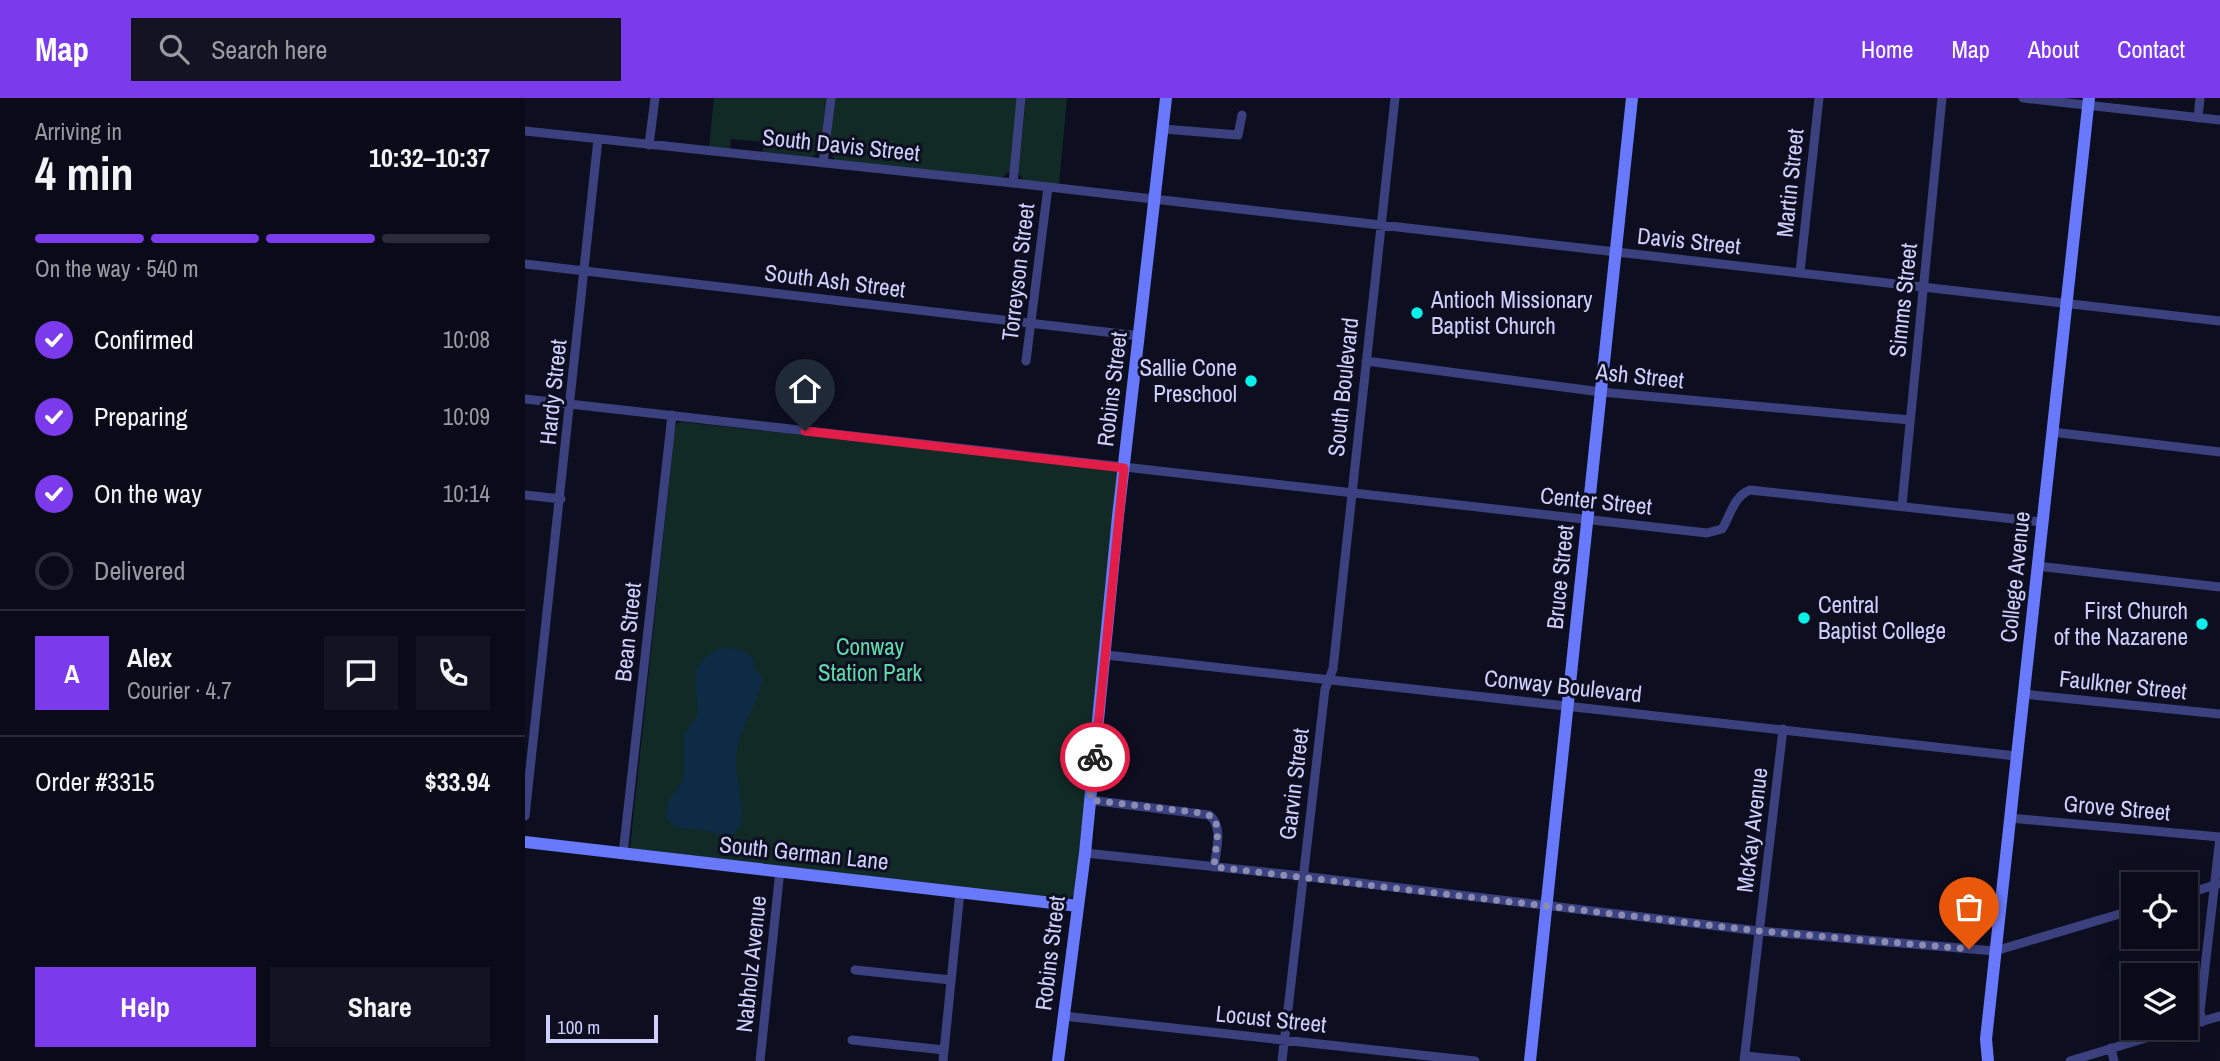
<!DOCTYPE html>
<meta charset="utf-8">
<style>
body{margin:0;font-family:"Archivo Narrow",sans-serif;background:#131322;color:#f1f3f6;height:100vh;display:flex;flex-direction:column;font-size:26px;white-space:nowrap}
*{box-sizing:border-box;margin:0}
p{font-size:23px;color:#999aa2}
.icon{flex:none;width:38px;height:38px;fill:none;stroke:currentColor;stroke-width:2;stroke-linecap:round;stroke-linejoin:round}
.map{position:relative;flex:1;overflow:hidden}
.details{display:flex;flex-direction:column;background:#0a0a19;width:525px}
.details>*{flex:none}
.tools{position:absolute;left:1596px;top:774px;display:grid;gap:14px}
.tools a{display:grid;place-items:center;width:77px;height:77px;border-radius:0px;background:#0a0a19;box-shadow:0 7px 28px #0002,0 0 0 2px #2a2b38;font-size:35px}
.scale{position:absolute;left:21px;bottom:18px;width:112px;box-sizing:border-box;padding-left:7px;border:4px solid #cfd0fe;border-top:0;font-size:19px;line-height:24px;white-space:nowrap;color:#cfd0fe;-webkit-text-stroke:5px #0e0e21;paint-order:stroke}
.pin{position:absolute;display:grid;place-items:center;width:60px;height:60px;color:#fff;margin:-72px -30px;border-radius:50% 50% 50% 0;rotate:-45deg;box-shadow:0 0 7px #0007}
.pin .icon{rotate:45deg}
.courier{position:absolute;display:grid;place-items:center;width:70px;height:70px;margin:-35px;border:5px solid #e11d48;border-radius:50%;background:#fff;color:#222;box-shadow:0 2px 9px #0007}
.head em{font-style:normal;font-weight:700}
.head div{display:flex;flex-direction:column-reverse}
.head{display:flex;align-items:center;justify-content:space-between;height:119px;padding:0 35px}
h1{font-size:46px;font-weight:700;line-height:52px}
.bar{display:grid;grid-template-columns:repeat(4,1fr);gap:10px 7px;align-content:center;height:84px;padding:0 35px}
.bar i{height:9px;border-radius:5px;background:#2a2b38}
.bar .active{background:#7c3aed}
.bar p{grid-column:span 4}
.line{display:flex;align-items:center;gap:18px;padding:0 35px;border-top:2px solid #2a2b38}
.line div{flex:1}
.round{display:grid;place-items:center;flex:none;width:74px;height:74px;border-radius:0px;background:#131322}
ol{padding:0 35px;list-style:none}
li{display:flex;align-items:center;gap:21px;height:77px}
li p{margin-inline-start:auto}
li .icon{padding:7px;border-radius:50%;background:#7c3aed;color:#fff;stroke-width:4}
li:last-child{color:#999aa2}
li i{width:38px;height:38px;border:4px solid #2a2b38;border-radius:50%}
.cta{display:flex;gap:14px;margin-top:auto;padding:14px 35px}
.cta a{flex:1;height:80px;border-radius:0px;background:#7c3aed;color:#fff;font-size:28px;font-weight:700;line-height:80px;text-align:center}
.cta a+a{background:#131322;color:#f1f3f6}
header{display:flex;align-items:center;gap:42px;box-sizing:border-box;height:98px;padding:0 35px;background:#7c3aed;color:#fff}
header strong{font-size:33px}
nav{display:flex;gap:38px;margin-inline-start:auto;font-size:24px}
.search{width:490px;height:63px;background:#131322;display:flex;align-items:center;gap:18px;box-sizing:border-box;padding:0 24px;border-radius:0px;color:#999aa2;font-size:26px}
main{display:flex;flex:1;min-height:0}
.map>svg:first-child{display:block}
.green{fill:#112a26}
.water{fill:#0e2b45}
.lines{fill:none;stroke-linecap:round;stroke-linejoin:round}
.street{stroke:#3a417e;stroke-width:9}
.secondary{stroke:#6879fb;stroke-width:12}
.done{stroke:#8b8cb1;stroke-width:7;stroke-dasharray:0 12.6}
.route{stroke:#e11d48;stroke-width:9}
.poi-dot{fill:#07f2e8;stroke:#0e0e21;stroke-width:2.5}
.labels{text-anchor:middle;stroke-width:6;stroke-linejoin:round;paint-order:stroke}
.street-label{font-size:23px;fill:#cfd0fe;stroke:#0e0e21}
.poi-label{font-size:23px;fill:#cfd0fe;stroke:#0e0e21;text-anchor:start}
.park-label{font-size:23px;fill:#5ddbaa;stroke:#0e0e21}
</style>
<header>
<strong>Map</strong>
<div class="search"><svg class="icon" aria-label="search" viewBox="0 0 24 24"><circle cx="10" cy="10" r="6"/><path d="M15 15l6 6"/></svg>Search here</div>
<nav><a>Home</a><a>Map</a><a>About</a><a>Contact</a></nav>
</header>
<main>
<section class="details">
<div class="head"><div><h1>4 min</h1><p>Arriving in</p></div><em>10:32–10:37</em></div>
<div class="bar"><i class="active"></i><i class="active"></i><i class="active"></i><i></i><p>On the way · 540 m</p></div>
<ol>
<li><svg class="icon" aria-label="check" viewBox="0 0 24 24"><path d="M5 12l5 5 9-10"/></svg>Confirmed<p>10:08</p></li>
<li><svg class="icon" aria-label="check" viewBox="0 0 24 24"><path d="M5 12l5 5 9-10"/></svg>Preparing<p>10:09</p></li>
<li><svg class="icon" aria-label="check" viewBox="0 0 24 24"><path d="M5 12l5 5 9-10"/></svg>On the way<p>10:14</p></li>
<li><i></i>Delivered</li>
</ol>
<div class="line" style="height:126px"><b class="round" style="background:#7c3aed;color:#fff">A</b><div><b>Alex</b><p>Courier · 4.7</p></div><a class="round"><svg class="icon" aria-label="chat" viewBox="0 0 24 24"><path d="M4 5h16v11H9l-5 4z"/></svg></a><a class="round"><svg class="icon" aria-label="phone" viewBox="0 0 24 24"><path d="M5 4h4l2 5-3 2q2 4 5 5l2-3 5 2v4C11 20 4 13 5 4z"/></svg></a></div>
<div class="line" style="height:91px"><div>Order #3315</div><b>$33.94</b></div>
<div class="cta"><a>Help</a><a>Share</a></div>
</section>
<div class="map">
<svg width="1695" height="963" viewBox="0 0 1695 963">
<rect width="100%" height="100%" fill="#0e0e21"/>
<path class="green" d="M189 0H301L296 54 287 59 238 54V44L206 41 205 51 184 49Z
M310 0H492L485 73 475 81 311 63 304 54Z
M501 0H542L534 87 499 83 493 75Z
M157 324 591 372 594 374 550 795 543 802 105 750 150 329 153 325Z"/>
<path class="water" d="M195 550C208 550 222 550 230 563L228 570 235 576 237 582C231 611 211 634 211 664 210 685 229 729 203 739L178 732 151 730 141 719 143 704 156 686 159 676V637L173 616 170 575 179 560Z"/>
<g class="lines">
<path class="street" d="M1498 0 1695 22
M1673 20 1675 0
M638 31 713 37 717 17
M0 33 488 85 1695 223
M124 47 130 0
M298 65 306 0
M488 85 496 0
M0 166 615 238
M1275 174 1294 0
M501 263 523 89
M841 263 1076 294 1385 322
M0 301 1182 435 1197 431C1206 417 1208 399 1225 392L1517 424
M1527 334 1695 354
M0 397 36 401
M1377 407 1417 0
M1512 468 1695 489
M581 557 1491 658
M1498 596 1695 616
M565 702 684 717C699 728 691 753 689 769
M0 718 73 41
M1485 720 1695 739
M560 755 777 778 1234 833 1470 853 1608 812
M98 756 147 317
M1661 796 1693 786
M330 872 426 882
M538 918 950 963
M1677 924 1675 913 1695 739
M1661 928 1695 918
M327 942 419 952
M1586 950 1589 963
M1220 958 1271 963
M235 963 255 772
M418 963 435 794
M757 963 800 591 808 571 870 0
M1219 963 1258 631
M1545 963 1657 929"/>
<path class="secondary" d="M0 744 553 808
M533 963 560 755 593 418 641 0
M1005 963 1107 0
M1463 963 1461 941 1564 0"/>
</g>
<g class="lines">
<path class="done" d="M570 659 565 702 677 715 689 719 693 732 689 769 1234 833 1444 851"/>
<path class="route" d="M280 333 599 370 570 659"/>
</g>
<g class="poi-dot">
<circle cx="892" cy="215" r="7"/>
<circle cx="726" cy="283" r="7"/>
<circle cx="1279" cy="520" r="7"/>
<circle cx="1677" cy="526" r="7"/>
</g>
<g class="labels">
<g class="street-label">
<text transform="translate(316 47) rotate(6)" y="8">South Davis Street</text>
<text transform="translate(1265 85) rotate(-84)" y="8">Martin Street</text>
<text transform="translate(1164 143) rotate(6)" y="8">Davis Street</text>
<text transform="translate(493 174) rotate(-83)" y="8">Torreyson Street</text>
<text transform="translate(310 183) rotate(7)" y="8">South Ash Street</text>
<text transform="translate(1378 202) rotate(-84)" y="8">Simms Street</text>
<text transform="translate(1115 278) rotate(6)" y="8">Ash Street</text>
<text transform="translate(818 289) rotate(-84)" y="8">South Boulevard</text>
<text transform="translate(587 291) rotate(-83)" y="8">Robins Street</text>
<text transform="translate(28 294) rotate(-84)" y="8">Hardy Street</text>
<text transform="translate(1071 403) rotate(6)" y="8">Center Street</text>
<text transform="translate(1035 479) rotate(-84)" y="8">Bruce Street</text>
<text transform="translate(1490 479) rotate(-84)" y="8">College Avenue</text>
<text transform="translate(103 534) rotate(-84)" y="8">Bean Street</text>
<text transform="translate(1598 587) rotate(6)" y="8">Faulkner Street</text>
<text transform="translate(1038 588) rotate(6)" y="8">Conway Boulevard</text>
<text transform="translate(769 686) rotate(-83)" y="8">Garvin Street</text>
<text transform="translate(1592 710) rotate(5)" y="8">Grove Street</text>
<text transform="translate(1227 732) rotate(-83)" y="8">McKay Avenue</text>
<text transform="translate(279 755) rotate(6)" y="8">South German Lane</text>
<text transform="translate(525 855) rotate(-83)" y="8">Robins Street</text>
<text transform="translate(226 866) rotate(-84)" y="8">Nabholz Avenue</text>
<text transform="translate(746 921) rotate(6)" y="8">Locust Street</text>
</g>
<g class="poi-label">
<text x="906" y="210">Antioch Missionary<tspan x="906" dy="26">Baptist Church</tspan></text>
<text x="712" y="278" text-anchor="end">Sallie Cone<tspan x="712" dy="26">Preschool</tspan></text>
<text x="1293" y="515">Central<tspan x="1293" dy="26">Baptist College</tspan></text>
<text x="1663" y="521" text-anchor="end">First Church<tspan x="1663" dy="26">of the Nazarene</tspan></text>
</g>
<g class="park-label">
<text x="345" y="557">Conway<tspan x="345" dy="26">Station Park</tspan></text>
</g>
</g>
</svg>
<div class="tools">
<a><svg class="icon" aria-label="locate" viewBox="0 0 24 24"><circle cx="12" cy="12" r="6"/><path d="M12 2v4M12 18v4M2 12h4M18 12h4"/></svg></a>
<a><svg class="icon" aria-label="layers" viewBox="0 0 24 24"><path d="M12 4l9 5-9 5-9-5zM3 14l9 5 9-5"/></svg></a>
</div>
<div class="scale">100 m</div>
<div class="pin" style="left:1444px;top:851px;background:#ea580c"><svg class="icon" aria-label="bag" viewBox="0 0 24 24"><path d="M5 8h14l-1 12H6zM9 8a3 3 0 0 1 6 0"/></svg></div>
<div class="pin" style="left:280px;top:333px;background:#1f2937"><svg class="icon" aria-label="home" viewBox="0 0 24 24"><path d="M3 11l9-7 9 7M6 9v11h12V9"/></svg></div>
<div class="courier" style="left:570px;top:659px"><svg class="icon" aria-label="bike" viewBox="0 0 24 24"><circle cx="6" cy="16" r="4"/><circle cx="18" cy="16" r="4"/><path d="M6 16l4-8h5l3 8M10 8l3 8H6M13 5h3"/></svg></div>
</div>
</main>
